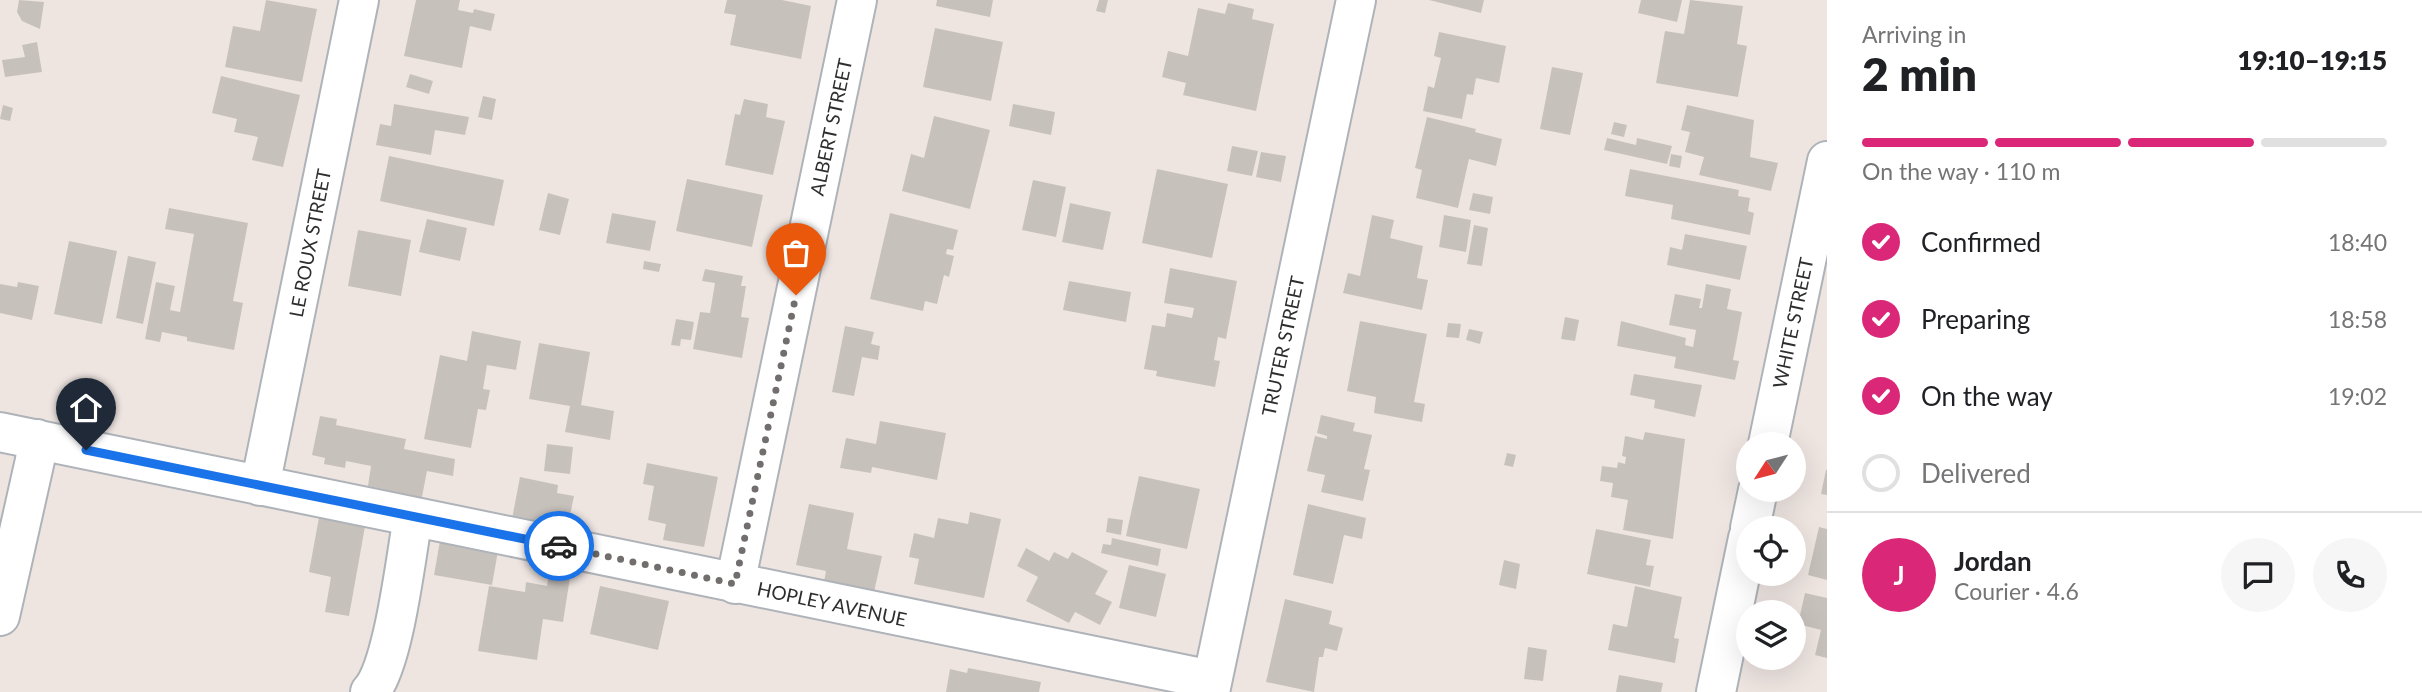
<!DOCTYPE html>
<meta charset="utf-8">
<style>
body{margin:0;font-family:Lato,sans-serif;background:#f6f6f6;color:#202124;height:100vh;display:flex;flex-direction:column;font-size:26px;white-space:nowrap}
*{box-sizing:border-box;margin:0}
p{font-size:23px;color:#757577}
.icon{flex:none;width:38px;height:38px;fill:none;stroke:currentColor;stroke-width:2;stroke-linecap:round;stroke-linejoin:round}
.map{position:relative;flex:1;overflow:hidden}
.drawer{display:flex;flex-direction:column;background:#fff;width:595px}
.drawer>*{flex:none}
.needle{width:46px;rotate:234deg}
.tools{position:absolute;left:1736px;top:432px;display:grid;gap:14px}
.tools a{display:grid;place-items:center;width:70px;height:70px;border-radius:50%;background:#fff;box-shadow:0 7px 28px #0002;font-size:35px}
.pin{position:absolute;display:grid;place-items:center;width:60px;height:60px;color:#fff;margin:-72px -30px;border-radius:50% 50% 50% 0;rotate:-45deg;box-shadow:0 0 7px #0007}
.pin .icon{rotate:45deg}
.courier{position:absolute;display:grid;place-items:center;width:70px;height:70px;margin:-35px;border:5px solid #1a73e8;border-radius:50%;background:#fff;color:#222;box-shadow:0 2px 9px #0007}
.summary em{font-style:normal;font-weight:800}
.summary div{display:flex;flex-direction:column-reverse}
.summary{display:flex;align-items:center;justify-content:space-between;height:119px;padding:0 35px}
h1{font-size:46px;font-weight:800;line-height:52px}
.bar{display:grid;grid-template-columns:repeat(4,1fr);gap:10px 7px;align-content:center;height:84px;padding:0 35px}
.bar i{height:9px;border-radius:5px;background:#e0e0e0}
.bar .active{background:#db2777}
.bar p{grid-column:span 4}
.line{display:flex;align-items:center;gap:18px;padding:0 35px;border-top:2px solid #e0e0e0}
.line div{flex:1}
.round{display:grid;place-items:center;flex:none;width:74px;height:74px;border-radius:37px;background:#f6f6f6}
ol{padding:0 35px;list-style:none}
li{display:flex;align-items:center;gap:21px;height:77px}
li p{margin-inline-start:auto}
li .icon{padding:7px;border-radius:50%;background:#db2777;color:#fff;stroke-width:4}
li:last-child{color:#757577}
li i{width:38px;height:38px;border:4px solid #e0e0e0;border-radius:50%}
main{display:flex;flex:1;min-height:0}
.map>svg:first-child{display:block}
.building{fill:#c7c1bc}
.lines{fill:none;stroke-linecap:round;stroke-linejoin:round}
.minor-casing{stroke:#aeb3b9;stroke-width:42}
.minor{stroke:#fff;stroke-width:38}
.done{stroke:#716e6d;stroke-width:7;stroke-dasharray:0 12.6}
.route{stroke:#1a73e8;stroke-width:9}
.labels{text-anchor:middle;stroke-width:6;stroke-linejoin:round;paint-order:stroke}
.street-label{font-size:19px;fill:#2e2e2e;stroke:#fff}
</style>
<main>
<div class="map">
<svg width="1827" height="692" viewBox="0 0 1827 692">
<rect width="100%" height="100%" fill="#eee5e1"/>
<path class="building" d="M19 0 44 2 40 29 22 21 17 12Z
M266 0 317 9 302 82 225 67 233 26 260 31Z
M416 0H460L458 10 473 13 474 9 495 14 491 31 470 26 462 68 404 56Z
M727 0H782L811 6 801 59 730 45 736 15 724 13Z
M937 0H993L990 17 936 6Z
M1099 0H1108L1105 13 1096 11Z
M1429 0H1484L1481 13Z
M1641 0H1682L1677 22 1638 13Z
M1690 0 1743 6 1737 44 1747 46 1738 97 1656 83 1665 31 1684 34Z
M1228 3 1254 9 1252 19 1274 24 1256 111 1183 95 1186 83 1162 77 1168 51 1188 56 1198 8 1225 14Z
M935 28 1003 42 991 101 923 87Z
M1439 32 1506 46 1499 83 1476 78 1473 95 1467 94 1462 119 1423 111 1428 86 1434 88 1441 58 1434 56Z
M37 42 42 72 5 77 2 60 25 57 22 45Z
M1552 67 1583 73 1570 135 1540 129Z
M410 74 433 81 429 94 406 87Z
M221 76 300 95 283 167 252 160 258 137 234 132 237 119 212 113Z
M483 96 496 99 492 120 478 117Z
M744 99 768 104 766 117 785 121 773 175 725 165 735 114 740 115Z
M394 104 469 117 465 135 435 130 431 155 376 145 380 124 391 126Z
M1013 104 1055 112 1051 135 1009 126Z
M3 105 13 108 10 121 0 119Z
M1687 105 1754 120 1750 157 1778 163 1771 191 1699 175 1704 157 1685 152 1690 132 1681 130Z
M934 116 990 130 970 209 902 191 911 154 924 158Z
M1427 117 1476 129 1475 132 1502 139 1496 166 1469 159 1458 208 1416 198 1422 170 1415 168Z
M1614 122 1627 125 1624 137 1611 134Z
M1607 138 1636 145 1637 138 1672 146 1667 164 1604 150Z
M1232 146 1258 151 1252 176 1227 171Z
M1261 152 1286 156 1281 182 1256 177Z
M1671 154 1682 156 1680 168 1669 166Z
M389 156 504 180 494 226 380 201Z
M1157 169 1228 184 1212 258 1142 243Z
M1630 169 1739 190 1738 196 1750 198 1748 211 1754 213 1750 235 1671 219 1673 205 1625 196Z
M687 179 763 195 752 247 676 231Z
M1033 180 1066 187 1056 237 1022 230Z
M548 193 569 199 560 235 539 230Z
M1473 193 1493 197 1490 214 1469 210Z
M1070 203 1111 212 1103 250 1062 242Z
M169 208 248 223 233 301 243 303 234 350 187 341V337L162 332 160 342 145 339 156 282 175 286 170 310 180 312 194 234 165 229Z
M612 213 656 221 650 251 606 243Z
M890 213 958 230 953 250 947 249 946 254 954 256 949 277 944 275 937 304 925 301 923 311 870 299Z
M1372 215 1394 220 1390 238 1423 246 1417 278 1428 280 1422 310 1343 293 1348 273 1360 276Z
M1444 215 1471 220 1466 252 1439 247Z
M427 219 467 228 460 261 419 252Z
M1474 225 1488 228 1482 266 1467 264Z
M358 230 411 240 401 296 348 286Z
M1685 234 1747 246 1740 280 1667 265 1670 247 1682 250Z
M69 241 117 251 102 324 54 314Z
M128 256 156 262 143 324 116 318Z
M644 261 661 264 659 272 643 269Z
M1170 268 1237 281 1226 339 1218 337 1214 360 1220 361 1215 387 1156 376 1157 371 1144 369 1152 325 1165 327 1167 313 1192 318 1194 308 1164 303Z
M705 269 743 276 741 286H746L741 317 749 318 742 358 693 349 700 312 710 313 715 283 702 281Z
M1069 281 1131 292 1126 322 1063 310Z
M18 282 39 286 32 320 0 313V284L17 287Z
M1706 284 1731 289 1727 309 1742 312 1733 360 1739 361 1735 380 1674 368 1676 357 1617 346 1621 321 1686 338 1685 345 1693 347 1696 330 1669 325 1675 294 1701 299 1699 308H1702Z
M1565 317 1579 320 1575 341 1561 339Z
M676 319 694 322 691 340 681 339 680 346 671 345Z
M1360 321 1427 334 1414 402 1425 404 1422 422 1374 413 1376 397 1347 391Z
M1448 323 1461 324 1459 338 1446 337Z
M845 326 874 332 871 344 880 346 878 360 862 357 854 396 832 392Z
M1469 329 1483 332 1480 344 1466 340Z
M472 331 521 341 516 370 487 365 483 389 490 390 486 410 478 409 471 448 424 439 440 355 467 361Z
M539 343 590 352 581 405 614 411 610 440 565 432 570 406 529 399Z
M1634 374 1702 385 1695 417 1654 408 1655 400 1630 395Z
M1321 415 1355 423 1353 431 1372 435 1364 469 1370 470 1363 501 1321 492 1325 475 1307 471 1315 436 1327 439V436L1317 433Z
M320 416 337 419 336 425 406 439 404 449 455 459 453 476 427 471 420 507 392 502 394 492 368 486 371 466 346 461 345 468 324 464 325 458 312 455Z
M880 421 946 433 937 480 872 467 871 473 840 468 846 438 876 444Z
M1645 432 1685 439 1673 539 1623 530 1628 500 1611 497 1613 483 1600 481 1602 466 1617 468 1618 462 1625 464 1626 457 1622 456 1625 436 1643 440Z
M547 444 573 447 570 474 544 471Z
M1507 453 1516 455 1513 467 1504 465Z
M647 463 718 477 704 547 663 540 666 524 648 520 654 486 643 484Z
M1826 470H1827V495L1821 494Z
M1139 476 1200 489 1187 549 1126 536Z
M520 477 558 485 557 493 574 496 570 515 560 513 557 528 512 519Z
M809 504 854 513 847 549 882 556 874 592 824 582 826 571 796 565Z
M1308 504 1366 518 1362 539 1344 535 1333 584 1293 575Z
M320 512 366 521 349 616 325 612 331 577 309 572Z
M970 512 1001 519 984 598 914 584 919 559 909 557 914 533 934 538 938 518 968 524Z
M1108 518 1123 520 1121 535 1106 532Z
M1819 527 1827 529V580L1808 575Z
M1596 529 1651 540 1646 565 1654 566 1650 587 1587 574Z
M441 535 499 545 492 585 434 575Z
M1112 538 1161 549 1158 566 1101 553 1103 544 1111 545Z
M1026 548 1049 561 1054 552 1068 559 1072 552 1108 571 1095 594 1112 602 1100 625 1075 612 1069 623 1026 601 1038 577 1017 566Z
M1504 560 1520 564 1516 589 1499 585Z
M551 561 572 565 563 622 543 619 537 660 478 651 489 586 525 592 526 582 547 586Z
M1129 565 1166 574 1156 617 1119 608Z
M600 586 669 601 658 650 590 634Z
M1635 586 1682 597 1674 638 1679 639 1675 663 1608 650 1613 624 1627 627Z
M1805 593 1827 598V658L1815 655 1821 630 1798 624Z
M1285 599 1332 611 1329 624 1343 628 1337 651 1325 648 1323 657H1319L1314 692 1266 682Z
M1528 647 1547 650 1543 681 1524 679Z
M968 668 1041 682 1039 692H946L950 669 967 673Z
M1619 675 1663 683 1661 692H1616Z"/>
<g class="lines">
<defs>
<path id="minor" d="M0 432 1212 680
M1768 444 1827 161
M260 486 359 0
M1750 528 1758 490
M735 584 857 0
M0 616 35 460 37 439
M370 692C394 666 406 555 413 517
M1210 692 1356 0
M1716 692 1748 538"/>
</defs>
<use href="#minor" class="minor-casing"/>
<use href="#minor" class="minor"/>
</g>
<g class="lines">
<path class="done" d="M559 546 735 584 796 295"/>
<path class="route" d="M86 450 559 546"/>
</g>
<g class="labels">
<g class="street-label">
<text transform="translate(831 127) rotate(-78)" y="7">ALBERT STREET</text>
<text transform="translate(310 243) rotate(-79)" y="7">LE ROUX STREET</text>
<text transform="translate(1793 323) rotate(-78)" y="7">WHITE STREET</text>
<text transform="translate(1283 346) rotate(-78)" y="7">TRUTER STREET</text>
<text transform="translate(832 604) rotate(12)" y="7">HOPLEY AVENUE</text>
</g>
</g>
</svg>
<div class="tools">
<a><svg class="needle" viewBox="-14 -14 28 28"><path d="M0-13l5 13h-10z" fill="#e53935"/><path d="M0 13l5-13h-10z" fill="#757577"/></svg></a>
<a><svg class="icon" aria-label="locate" viewBox="0 0 24 24"><circle cx="12" cy="12" r="6"/><path d="M12 2v4M12 18v4M2 12h4M18 12h4"/></svg></a>
<a><svg class="icon" aria-label="layers" viewBox="0 0 24 24"><path d="M12 4l9 5-9 5-9-5zM3 14l9 5 9-5"/></svg></a>
</div>
<div class="pin" style="left:796px;top:295px;background:#ea580c"><svg class="icon" aria-label="bag" viewBox="0 0 24 24"><path d="M5 8h14l-1 12H6zM9 8a3 3 0 0 1 6 0"/></svg></div>
<div class="pin" style="left:86px;top:450px;background:#1f2937"><svg class="icon" aria-label="home" viewBox="0 0 24 24"><path d="M3 11l9-7 9 7M6 9v11h12V9"/></svg></div>
<div class="courier" style="left:559px;top:546px"><svg class="icon" aria-label="car" viewBox="0 0 24 24"><path d="M5 17H2v-5l4-1 3-4h7l3 4 3 1v5h-3M9 17h6M6 11h13"/><circle cx="7" cy="17" r="2"/><circle cx="17" cy="17" r="2"/></svg></div>
</div>
<section class="drawer">
<div class="summary"><div><h1>2 min</h1><p>Arriving in</p></div><em>19:10–19:15</em></div>
<div class="bar"><i class="active"></i><i class="active"></i><i class="active"></i><i></i><p>On the way · 110 m</p></div>
<ol>
<li><svg class="icon" aria-label="check" viewBox="0 0 24 24"><path d="M5 12l5 5 9-10"/></svg>Confirmed<p>18:40</p></li>
<li><svg class="icon" aria-label="check" viewBox="0 0 24 24"><path d="M5 12l5 5 9-10"/></svg>Preparing<p>18:58</p></li>
<li><svg class="icon" aria-label="check" viewBox="0 0 24 24"><path d="M5 12l5 5 9-10"/></svg>On the way<p>19:02</p></li>
<li><i></i>Delivered</li>
</ol>
<div class="line" style="height:126px"><b class="round" style="background:#db2777;color:#fff">J</b><div><b>Jordan</b><p>Courier · 4.6</p></div><a class="round"><svg class="icon" aria-label="chat" viewBox="0 0 24 24"><path d="M4 5h16v11H9l-5 4z"/></svg></a><a class="round"><svg class="icon" aria-label="phone" viewBox="0 0 24 24"><path d="M5 4h4l2 5-3 2q2 4 5 5l2-3 5 2v4C11 20 4 13 5 4z"/></svg></a></div>
</section>
</main>
